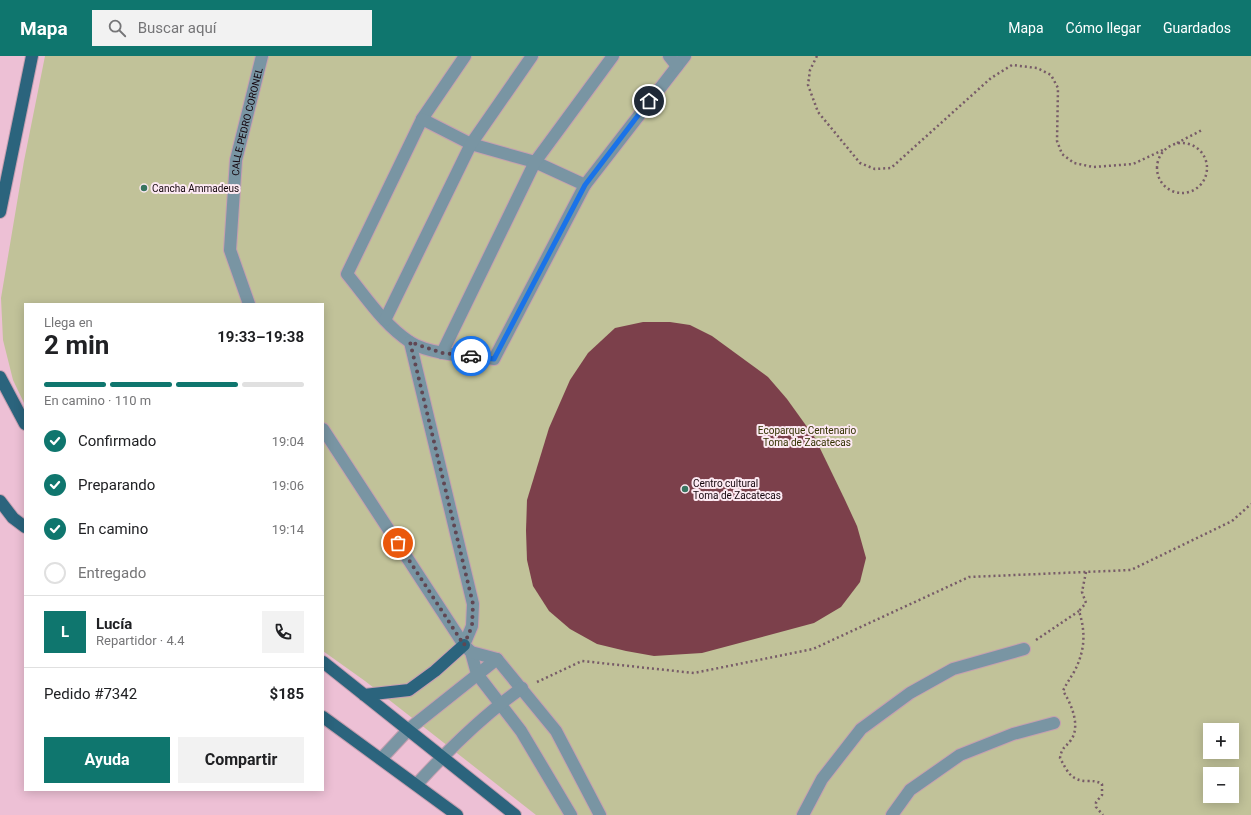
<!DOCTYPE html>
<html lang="es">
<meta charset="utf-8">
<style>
body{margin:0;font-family:Roboto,sans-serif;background:#f2f2f2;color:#202124;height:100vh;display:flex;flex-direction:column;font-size:15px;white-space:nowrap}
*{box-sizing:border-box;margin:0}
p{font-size:13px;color:#757577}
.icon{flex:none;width:22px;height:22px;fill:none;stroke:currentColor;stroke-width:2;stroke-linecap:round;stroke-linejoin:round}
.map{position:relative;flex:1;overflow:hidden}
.details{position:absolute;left:24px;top:247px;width:300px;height:488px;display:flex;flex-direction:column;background:#fff;border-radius:0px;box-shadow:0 2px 10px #0003}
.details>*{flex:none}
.tools{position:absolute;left:1203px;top:667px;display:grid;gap:8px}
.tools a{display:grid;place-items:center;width:36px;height:36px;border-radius:0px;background:#fff;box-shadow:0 2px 10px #0003;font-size:20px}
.pin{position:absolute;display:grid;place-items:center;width:34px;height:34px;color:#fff;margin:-17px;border:2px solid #fff;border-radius:50%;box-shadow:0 1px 4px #0007}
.courier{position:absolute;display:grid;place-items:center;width:40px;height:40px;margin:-20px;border:3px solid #1a73e8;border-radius:50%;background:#fff;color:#222;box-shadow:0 1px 5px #0007}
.head em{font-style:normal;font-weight:700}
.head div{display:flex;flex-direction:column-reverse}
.head{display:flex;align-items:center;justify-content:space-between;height:68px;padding:0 20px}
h1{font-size:26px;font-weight:700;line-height:30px}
.bar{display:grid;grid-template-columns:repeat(4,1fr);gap:6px 4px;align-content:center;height:48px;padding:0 20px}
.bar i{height:5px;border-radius:3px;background:#e0e0e0}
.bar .current{background:#0f766e}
.bar p{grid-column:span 4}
.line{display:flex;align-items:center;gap:10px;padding:0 20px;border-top:1px solid #e0e0e0}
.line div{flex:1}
.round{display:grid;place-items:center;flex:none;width:42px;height:42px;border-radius:0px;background:#f2f2f2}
ol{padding:0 20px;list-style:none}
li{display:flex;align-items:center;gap:12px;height:44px}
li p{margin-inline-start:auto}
li .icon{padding:4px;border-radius:50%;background:#0f766e;color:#fff;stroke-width:4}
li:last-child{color:#757577}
li i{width:22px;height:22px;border:2px solid #e0e0e0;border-radius:50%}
.action{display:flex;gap:8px;margin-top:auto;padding:8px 20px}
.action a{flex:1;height:46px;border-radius:0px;background:#0f766e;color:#fff;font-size:16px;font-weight:700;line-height:46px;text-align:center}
.action a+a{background:#f2f2f2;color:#202124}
header{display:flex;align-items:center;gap:24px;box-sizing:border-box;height:56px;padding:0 20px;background:#0f766e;color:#fff}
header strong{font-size:19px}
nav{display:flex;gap:22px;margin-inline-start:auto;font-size:14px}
.search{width:280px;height:36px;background:#f2f2f2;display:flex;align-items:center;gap:10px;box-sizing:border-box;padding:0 14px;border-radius:0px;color:#757577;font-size:15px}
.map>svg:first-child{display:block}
.green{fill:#c1c299;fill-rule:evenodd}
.building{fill:#7c404b}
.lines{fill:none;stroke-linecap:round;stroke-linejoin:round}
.minor-casing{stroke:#c69fb1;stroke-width:14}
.major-casing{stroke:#c69fb1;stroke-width:14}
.path{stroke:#775b68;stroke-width:2.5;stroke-dasharray:2 3;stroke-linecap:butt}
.minor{stroke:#7995a3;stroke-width:12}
.major{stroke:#2b647d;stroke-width:12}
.done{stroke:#604753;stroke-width:4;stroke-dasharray:0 7.2}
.route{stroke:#1a73e8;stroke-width:5}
.poi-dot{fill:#387460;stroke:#fce9f2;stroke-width:1.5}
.labels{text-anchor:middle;stroke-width:4;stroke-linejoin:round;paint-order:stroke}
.street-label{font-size:10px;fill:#14060d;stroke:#fce9f2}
.poi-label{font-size:10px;fill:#14060d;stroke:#fce9f2;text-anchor:start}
.park-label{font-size:10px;fill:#323100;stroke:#fce9f2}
</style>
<header>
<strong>Mapa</strong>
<div class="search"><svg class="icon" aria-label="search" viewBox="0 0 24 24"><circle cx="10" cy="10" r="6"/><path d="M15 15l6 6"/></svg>Buscar aquí</div>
<nav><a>Mapa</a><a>Cómo llegar</a><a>Guardados</a></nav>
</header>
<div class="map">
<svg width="1251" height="759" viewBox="0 0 1251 759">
<rect width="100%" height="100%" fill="#edc0d5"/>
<path class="green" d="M45 0H1251V759H536L365 625 323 595V248H25V349L13 324 3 284 1 242 24 105ZM1210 674H1232V696H1210ZM1210 718H1232V740H1210Z"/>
<path class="building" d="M643 266H670L690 269 712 280 768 321 787 343 815 382 845 444 857 470 866 502 860 526 841 551 814 567 702 597 654 600 626 595 597 588 570 573 549 555 533 530 527 504 526 475 527 444 549 372 570 324 588 297 615 272Z"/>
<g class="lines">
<defs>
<g id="minor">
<path d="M465 0 422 63 347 218C366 241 384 269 410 286 431 299 470 300 494 303L585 129 685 0"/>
<path d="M669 0 677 10"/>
<path d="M422 63 471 88 535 106 585 129"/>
<path id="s1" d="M249 248 230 194 236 104 262 0"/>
<path d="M385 264 471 88 532 0"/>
<path d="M410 286 473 548 472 570 464 589"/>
<path d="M442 297 535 106 613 0"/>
<path d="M323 373 464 589 471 596 477 618 521 675 571 759"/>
<path d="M471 596 497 603 556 675 600 759"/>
<path d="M381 703 409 673 497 603"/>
<path d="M417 728C449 693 483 659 522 632"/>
<path d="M803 759 822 723 861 673 910 637 953 613 1024 593"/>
<path d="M892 759 910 734 960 699 1013 678 1054 667"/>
</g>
<path id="major" d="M0 156 32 0
M0 321 25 368
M0 445 13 462 25 471
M323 606 515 759
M364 639 409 634 435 615 464 589
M323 661 457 759"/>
</defs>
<use href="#minor" class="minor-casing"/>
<use href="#major" class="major-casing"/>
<path class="path" d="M817 0 810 14 808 29 818 56 860 107 875 113 891 112 991 22 1012 9 1037 12 1051 19 1058 32 1057 85 1062 98 1074 107 1093 111 1133 108 1165 93
M1177 87 1202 74
M1157 112a25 25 0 1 1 50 0a25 25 0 1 1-50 0Z
M1086 516 1082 536 1086 547 1079 555C1086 577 1085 595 1074 616 1070 623 1066 628 1063 635 1071 647 1081 670 1071 684 1065 692 1062 691 1060 702 1067 715 1071 725 1087 725 1093 725 1097 725 1102 728V739L1096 746V751L1103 759
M1036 584 1079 555
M537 626 582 605 694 617 813 593 969 521 1131 514 1232 465 1251 448"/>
<use href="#minor" class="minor"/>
<use href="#major" class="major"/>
</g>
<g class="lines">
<path class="done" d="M398 487 464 589 472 570 473 548 410 286 442 297 471 300"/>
<path class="route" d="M471 300 494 303 585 129 649 45"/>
</g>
<g class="poi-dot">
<circle cx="144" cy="132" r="4"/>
<circle cx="685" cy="433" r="4"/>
</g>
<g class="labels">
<g class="street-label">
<text dy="4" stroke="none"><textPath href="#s1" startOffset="187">CALLE PEDRO CORONEL</textPath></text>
</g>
<g class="poi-label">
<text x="152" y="136">Cancha Ammadeus</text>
<text x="693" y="431">Centro cultural<tspan x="693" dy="12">Toma de Zacatecas</tspan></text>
</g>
<g class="park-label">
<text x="807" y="378">Ecoparque Centenario<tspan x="807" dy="12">Toma de Zacatecas</tspan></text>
</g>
</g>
</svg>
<div class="tools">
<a>+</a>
<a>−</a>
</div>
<div class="pin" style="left:398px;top:487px;background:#ea580c"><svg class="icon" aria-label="bag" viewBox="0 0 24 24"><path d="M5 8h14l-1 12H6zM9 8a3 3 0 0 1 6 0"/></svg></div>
<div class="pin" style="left:649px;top:45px;background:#1f2937"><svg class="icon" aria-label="home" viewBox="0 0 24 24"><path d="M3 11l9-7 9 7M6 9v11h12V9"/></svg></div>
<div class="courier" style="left:471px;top:300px"><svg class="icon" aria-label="car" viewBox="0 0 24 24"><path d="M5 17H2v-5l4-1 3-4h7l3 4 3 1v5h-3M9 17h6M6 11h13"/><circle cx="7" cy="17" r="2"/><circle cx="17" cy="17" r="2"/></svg></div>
<section class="details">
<div class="head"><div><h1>2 min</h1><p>Llega en</p></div><em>19:33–19:38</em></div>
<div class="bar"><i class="current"></i><i class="current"></i><i class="current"></i><i></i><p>En camino · 110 m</p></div>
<ol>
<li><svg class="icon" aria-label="check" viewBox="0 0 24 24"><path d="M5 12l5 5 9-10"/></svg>Confirmado<p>19:04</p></li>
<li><svg class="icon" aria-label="check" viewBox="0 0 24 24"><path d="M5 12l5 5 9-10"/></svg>Preparando<p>19:06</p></li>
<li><svg class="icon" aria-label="check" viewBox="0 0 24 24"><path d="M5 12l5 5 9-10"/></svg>En camino<p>19:14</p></li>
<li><i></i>Entregado</li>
</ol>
<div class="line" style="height:72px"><b class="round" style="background:#0f766e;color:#fff">L</b><div><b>Lucía</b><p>Repartidor · 4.4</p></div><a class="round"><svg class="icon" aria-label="phone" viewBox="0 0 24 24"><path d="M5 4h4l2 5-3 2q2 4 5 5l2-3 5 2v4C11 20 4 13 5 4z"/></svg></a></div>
<div class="line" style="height:52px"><div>Pedido #7342</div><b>$185</b></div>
<div class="action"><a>Ayuda</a><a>Compartir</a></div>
</section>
</div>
